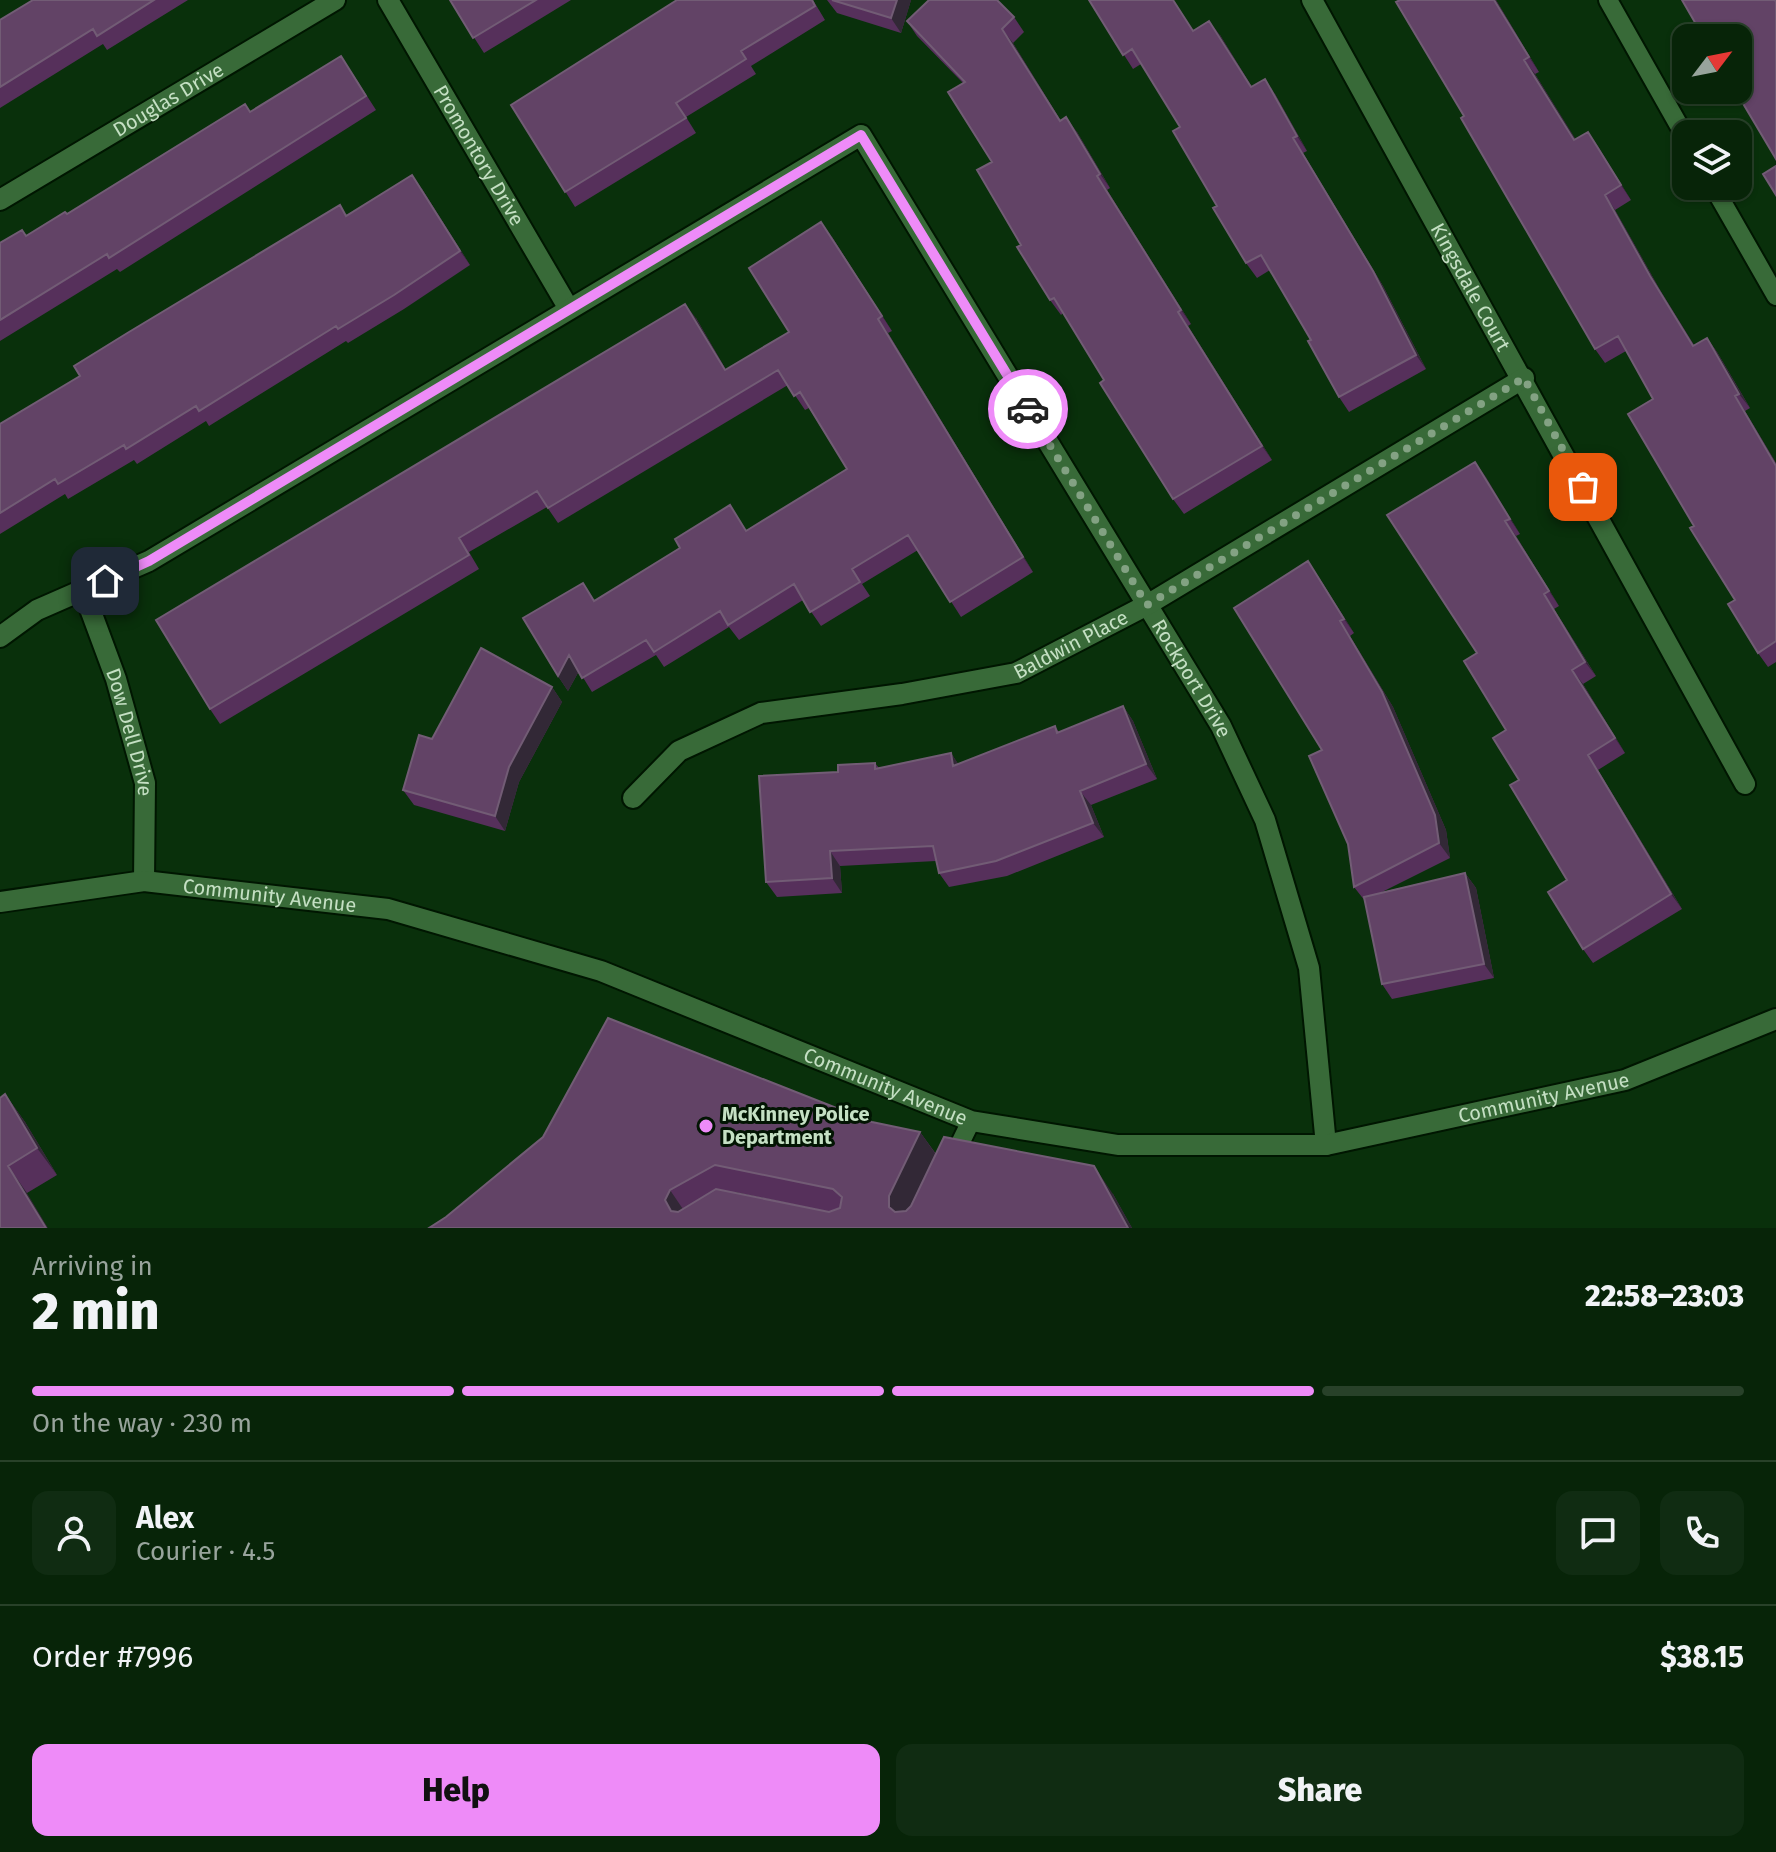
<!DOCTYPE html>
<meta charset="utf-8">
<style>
body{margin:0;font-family:"Fira Sans",sans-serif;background:#102c12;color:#f1f3f6;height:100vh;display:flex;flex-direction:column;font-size:30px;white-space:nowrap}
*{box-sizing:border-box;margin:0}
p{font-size:26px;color:#98a49c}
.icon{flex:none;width:44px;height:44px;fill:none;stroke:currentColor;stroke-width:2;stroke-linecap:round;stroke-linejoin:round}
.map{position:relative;height:1228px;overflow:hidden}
.side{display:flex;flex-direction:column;background:#072408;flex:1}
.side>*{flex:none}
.needle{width:52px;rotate:58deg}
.tools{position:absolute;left:1672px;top:24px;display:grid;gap:16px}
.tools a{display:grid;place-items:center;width:80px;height:80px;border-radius:16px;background:#072408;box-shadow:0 2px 6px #0004,0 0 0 2px #284129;font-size:40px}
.pin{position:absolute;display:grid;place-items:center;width:68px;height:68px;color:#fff;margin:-34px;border-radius:16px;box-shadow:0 4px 12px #0006}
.courier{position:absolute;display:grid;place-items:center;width:80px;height:80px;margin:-40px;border:6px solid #ee8bf8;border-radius:50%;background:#fff;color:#222;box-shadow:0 2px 10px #0007}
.headline em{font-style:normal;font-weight:800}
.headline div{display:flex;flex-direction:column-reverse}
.headline{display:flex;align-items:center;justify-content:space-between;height:136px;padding:0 32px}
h1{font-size:52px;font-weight:800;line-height:60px}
.bar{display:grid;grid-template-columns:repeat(4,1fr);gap:12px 8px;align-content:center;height:96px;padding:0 32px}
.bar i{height:10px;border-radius:6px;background:#284129}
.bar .active{background:#ee8bf8}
.bar p{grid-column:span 4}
.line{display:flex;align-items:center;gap:20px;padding:0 32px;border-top:2px solid #284129}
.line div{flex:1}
.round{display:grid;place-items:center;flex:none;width:84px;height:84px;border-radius:16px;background:#102c12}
.button{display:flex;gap:16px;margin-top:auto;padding:16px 32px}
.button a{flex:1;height:92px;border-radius:16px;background:#ee8bf8;color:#111;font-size:32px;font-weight:800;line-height:92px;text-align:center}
.button a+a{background:#102c12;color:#f1f3f6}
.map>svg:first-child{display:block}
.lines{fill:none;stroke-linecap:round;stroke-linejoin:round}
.lane-casing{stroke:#001601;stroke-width:22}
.street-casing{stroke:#001601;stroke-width:24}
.secondary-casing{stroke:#001601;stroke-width:24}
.lane{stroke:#386a38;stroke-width:18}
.street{stroke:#386a38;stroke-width:20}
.secondary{stroke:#386a38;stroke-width:20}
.wall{fill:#56305b;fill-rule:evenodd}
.shaded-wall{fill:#322836}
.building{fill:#624366;stroke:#725c75;stroke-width:2;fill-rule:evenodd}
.done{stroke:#83a283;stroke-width:8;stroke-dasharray:0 14.4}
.route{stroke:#ee8bf8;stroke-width:10}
.poi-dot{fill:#ee8bf8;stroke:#021503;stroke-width:3}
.labels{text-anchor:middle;stroke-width:6;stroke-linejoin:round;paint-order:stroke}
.street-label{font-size:20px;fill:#c5e0c4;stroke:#021503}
.poi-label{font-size:20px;font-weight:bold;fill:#c5e0c4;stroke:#021503;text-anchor:start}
</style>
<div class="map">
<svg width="1776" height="1228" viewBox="0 0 1776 1228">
<rect width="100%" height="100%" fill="#09300b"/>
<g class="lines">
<defs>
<path id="lane" d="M1608 0 1686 138
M1713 186 1776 296
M951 1162 971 1121"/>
<g id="street">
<path id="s1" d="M388 0 569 309"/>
<path id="s2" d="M1312 0 1745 784"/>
<path id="s3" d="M0 200 335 0"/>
<path id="s4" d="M83 590 116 679 145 783 144 881"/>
<path id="s5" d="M0 637 37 610 149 561 861 135 1221 726 1265 820 1309 968 1326 1145"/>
<path id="s6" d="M633 798 679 751 761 713 902 694 1016 673 1147 605 1524 378"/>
</g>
<g id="secondary">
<path id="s7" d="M0 902 144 881 388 909 601 971 971 1121 1118 1145H1326L1625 1080 1776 1019"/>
</g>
</defs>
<use href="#lane" class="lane-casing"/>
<use href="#street" class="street-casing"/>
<use href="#secondary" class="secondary-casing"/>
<use href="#lane" class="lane"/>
<use href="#street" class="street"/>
<use href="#secondary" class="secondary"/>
</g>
<path class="wall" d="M33 0H188L107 50 103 44 0 108V20Z
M450 0H571L484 53Z
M813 0 825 20 751 66 756 74 686 117 696 133 575 207 511 105Z
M827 0H911L901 33 837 13Z
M1089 0 1194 31 1220 35 1252 87 1275 94 1307 151 1303 153 1383 286 1426 369 1349 412 1339 397 1311 340 1270 270 1257 278 1246 263 1217 206 1180 127 1141 64 1133 69Z
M1496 0 1539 72 1535 74 1575 139 1588 132 1631 200 1615 210 1660 290 1694 345 1707 338 1717 352 1750 408 1745 411 1776 463V662L1768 667 1758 653 1735 600 1694 526 1653 399 1626 351 1605 363 1595 349 1464 116Z
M1014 17 1024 32 1013 43 1061 121 1077 132 1110 188 1107 190 1191 324 1188 326 1272 460 1184 514 1173 499 1104 380 1063 313 1061 315 1050 300 1021 245 963 83 917 36 907 21Z
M351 71 376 110 120 272 117 269 0 341V243L26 236 251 112Z
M422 189 470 265 404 309 348 343 346 341 209 426 206 421 137 464 134 460 68 499 65 494 0 534V424L347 216Z
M832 237 892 331 888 333 1033 572 961 617 918 550 862 584 870 596 821 626 803 600 739 640 729 627 664 667 656 655 592 692 579 671 568 691 558 676 595 601 747 530 847 469 809 408 805 410 788 385 558 523 547 507 469 552 479 569 220 724 210 709 696 318 726 370 789 332Z
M1475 462 1520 534 1516 536 1559 606 1554 609 1596 676 1583 684 1625 753 1598 770 1682 909 1593 963 1583 949 1567 880 1519 780 1506 730 1477 653Z
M1318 576 1354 633 1350 636 1393 707 1446 830 1450 858 1382 892 1465 873 1476 888 1494 978 1392 999 1382 984 1365 901 1354 887 1348 844 1322 750Z
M552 687 562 702 519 782 505 831 414 805 403 790 432 739Z
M1123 706 1133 721 1157 779 1091 805 1104 837 1007 876 949 887 939 873 936 861 840 866 842 893 777 897 766 882 838 772 875 763 879 768 951 753 958 764 1055 726 1059 732Z
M5 1094 25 1122 57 1175 27 1193 0 1228Z
M872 1122 920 1132 936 1154 1113 1194 1132 1228H429ZM734 1192 830 1212 733 1193Z"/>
<path class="shaded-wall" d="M897 0H911L901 33 891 18Z
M1494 0H1496L1539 72 1529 57Z
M1209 21 1220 35 1261 102 1251 87Z
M1002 29 1013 43 1070 136 1060 121Z
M1524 60 1535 74 1585 154 1574 140Z
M1265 79 1275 94 1307 151 1297 136Z
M1066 117 1077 132 1110 188 1100 174Z
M1588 132 1598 146 1631 200 1621 185Z
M1293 138 1303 153 1383 286 1426 369 1416 355Z
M412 175 422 189 470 265 460 251Z
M1097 176 1107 190 1191 324 1181 310Z
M1605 195 1615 210 1660 290 1703 360 1650 276Z
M821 222 832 237 892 331 882 316Z
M685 304 696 318 735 385 725 370Z
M1178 312 1188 326 1272 460 1262 446Z
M878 319 888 333 1033 572 1023 557Z
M1707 338 1717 352 1750 408 1739 394Z
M1735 396 1745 411 1776 463V466Z
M1475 462 1486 477 1520 534 1510 519Z
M1505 521 1516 536 1559 606 1549 591Z
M1308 561 1318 576 1354 633 1344 619Z
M1544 594 1554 609 1596 676 1585 662Z
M1340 621 1350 636 1393 707 1446 830 1450 858 1439 843Z
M569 655 580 669 568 691 558 676Z
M1572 670 1583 684 1625 753 1615 738Z
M552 687 562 702 519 782 505 831 495 816 509 767Z
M1123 706 1133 721 1157 779 1146 764Z
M951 753 961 768 953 766Z
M1588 755 1598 770 1682 909 1671 894Z
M1080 791 1091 805 1104 837 1093 823Z
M830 851 840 866 842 893 832 878Z
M1465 873 1476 888 1494 978 1484 964Z
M5 1094 25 1122 57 1175 37 1148Z
M920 1132 939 1159 908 1224 889 1207V1196Z
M8 1166 27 1193 48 1228H46Z
M1094 1166 1113 1194 1132 1228H1128Z
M670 1190 689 1218 671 1211 665 1200Z"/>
<path class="building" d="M33 0H154L97 36 93 29 0 87V20Z
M450 0H536L473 38Z
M677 0H812L815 6 741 51 746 59 676 103 686 118 565 192 511 105Z
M832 0H897L891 18Z
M929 0H997L1014 17 1002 29 1060 121 1066 117 1100 174 1097 176 1181 310 1178 312 1262 446 1173 499 1100 383 1104 380 1054 298 1050 300 1017 247 1021 245 977 170 992 162 948 92 965 82 907 21Z
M1089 0H1173L1193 31 1209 21 1251 87 1265 79 1297 136 1293 138 1373 271 1416 355 1339 397 1308 341 1311 340 1261 255 1246 263 1213 208 1217 206 1173 131 1180 127 1132 49 1123 55Z
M1400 0H1494L1529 57 1524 60 1574 140 1588 132 1621 185 1605 195 1650 276 1693 346 1707 338 1739 394 1735 396 1776 466V641L1758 653 1728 604 1735 600 1690 528 1694 526 1628 414 1653 399 1618 336 1595 349 1461 118 1464 116 1396 2Z
M1682 0H1775L1776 2V159L1735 90H1738V38H1704Z
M341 56 366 96 109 258 107 254 0 320V243L22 230 26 236 65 212 67 214 245 104 250 112Z
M1776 166V195L1763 174Z
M412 175 460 251 394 295 338 329 336 326 199 411 196 406 126 449 124 445 58 484 55 479 0 513V424L80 376 74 366 129 332 340 205 346 216Z
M821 222 882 316 878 319 1023 557 950 602 908 535 852 569 860 582 810 612 794 584 728 625 720 611 654 652 646 640 582 678 569 655 558 676 523 618 583 583 594 601 680 548 675 539 730 505 746 531 847 469 800 392 794 396 778 370 548 508 537 491 459 538 469 555 210 709 156 620 685 304 725 370 789 332 749 268Z
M1475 462 1510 519 1505 521 1549 591 1544 594 1585 662 1572 670 1615 738 1588 755 1671 894 1583 949 1548 892 1567 880 1510 785 1519 780 1493 738 1506 730 1464 661 1477 653 1387 515Z
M1308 561 1344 619 1340 621 1382 692 1435 815 1439 843 1354 887 1348 844 1309 756 1322 750 1234 608Z
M481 648 552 687 509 767 495 816 403 790 419 735 432 739Z
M1123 706 1146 764 1080 791 1093 823 996 861 939 873 933 846 830 851 832 878 766 882 759 776 838 772V765L875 763V769L951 753 953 766 1055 726 1057 733Z
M1465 873 1484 964 1382 984 1364 897Z
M608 1018 872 1122 920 1132 889 1196V1207L895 1212 906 1211 911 1206 944 1137 1094 1166 1128 1228H429L446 1217 543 1137ZM715 1165 833 1189 842 1197 840 1208 829 1212 716 1189 678 1212 671 1211 665 1200 670 1190Z
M5 1094 37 1148 8 1166 46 1228H0V1098Z"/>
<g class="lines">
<path class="done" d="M1028 409 1147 605 1524 378 1583 487"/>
<path class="route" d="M105 581 149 561 861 135 1028 409"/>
</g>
<circle class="poi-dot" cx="706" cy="1126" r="8"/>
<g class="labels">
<g class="street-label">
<text dy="7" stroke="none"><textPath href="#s3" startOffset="196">Douglas Drive</textPath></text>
<text dy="7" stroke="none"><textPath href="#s1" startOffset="180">Promontory Drive</textPath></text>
<text dy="7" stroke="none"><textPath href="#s2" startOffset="328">Kingsdale Court</textPath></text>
<text dy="7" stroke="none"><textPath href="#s6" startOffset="476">Baldwin Place</textPath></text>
<text dy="7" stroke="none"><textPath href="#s5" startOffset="1634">Rockport Drive</textPath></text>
<text dy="7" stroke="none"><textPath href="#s4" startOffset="150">Dow Dell Drive</textPath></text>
<text dy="7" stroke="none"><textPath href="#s7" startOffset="272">Community Avenue</textPath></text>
<text dy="7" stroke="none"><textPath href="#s7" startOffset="920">Community Avenue</textPath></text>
<text dy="7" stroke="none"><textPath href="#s7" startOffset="1592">Community Avenue</textPath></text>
</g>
<g class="poi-label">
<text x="722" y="1121">McKinney Police<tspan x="722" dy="23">Department</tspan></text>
</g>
</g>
</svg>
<div class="tools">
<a><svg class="needle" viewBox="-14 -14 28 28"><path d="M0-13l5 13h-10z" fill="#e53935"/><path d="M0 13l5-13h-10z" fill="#98a49c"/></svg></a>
<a><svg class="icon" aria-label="layers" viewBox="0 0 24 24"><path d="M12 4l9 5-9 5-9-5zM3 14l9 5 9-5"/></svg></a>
</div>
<div class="pin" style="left:1583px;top:487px;background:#ea580c"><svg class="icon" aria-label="bag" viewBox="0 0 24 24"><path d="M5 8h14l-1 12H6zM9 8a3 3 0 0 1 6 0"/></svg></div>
<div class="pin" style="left:105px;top:581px;background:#1f2937"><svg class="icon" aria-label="home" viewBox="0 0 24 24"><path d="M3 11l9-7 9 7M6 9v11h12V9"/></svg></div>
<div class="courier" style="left:1028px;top:409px"><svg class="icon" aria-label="car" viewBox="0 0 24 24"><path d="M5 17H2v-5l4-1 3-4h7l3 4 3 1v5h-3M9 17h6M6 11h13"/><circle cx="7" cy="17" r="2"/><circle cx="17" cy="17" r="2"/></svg></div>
</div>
<section class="side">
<div class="headline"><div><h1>2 min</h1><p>Arriving in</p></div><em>22:58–23:03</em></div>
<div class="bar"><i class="active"></i><i class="active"></i><i class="active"></i><i></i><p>On the way · 230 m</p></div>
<div class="line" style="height:144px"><a class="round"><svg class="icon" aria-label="person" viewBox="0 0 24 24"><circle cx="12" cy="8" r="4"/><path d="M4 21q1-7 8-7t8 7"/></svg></a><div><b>Alex</b><p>Courier · 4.5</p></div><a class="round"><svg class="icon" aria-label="chat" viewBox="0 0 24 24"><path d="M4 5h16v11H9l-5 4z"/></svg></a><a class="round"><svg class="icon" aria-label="phone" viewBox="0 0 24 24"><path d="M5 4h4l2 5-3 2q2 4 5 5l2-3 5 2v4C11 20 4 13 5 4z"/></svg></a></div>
<div class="line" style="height:104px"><div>Order #7996</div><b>$38.15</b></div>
<div class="button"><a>Help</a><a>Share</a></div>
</section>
